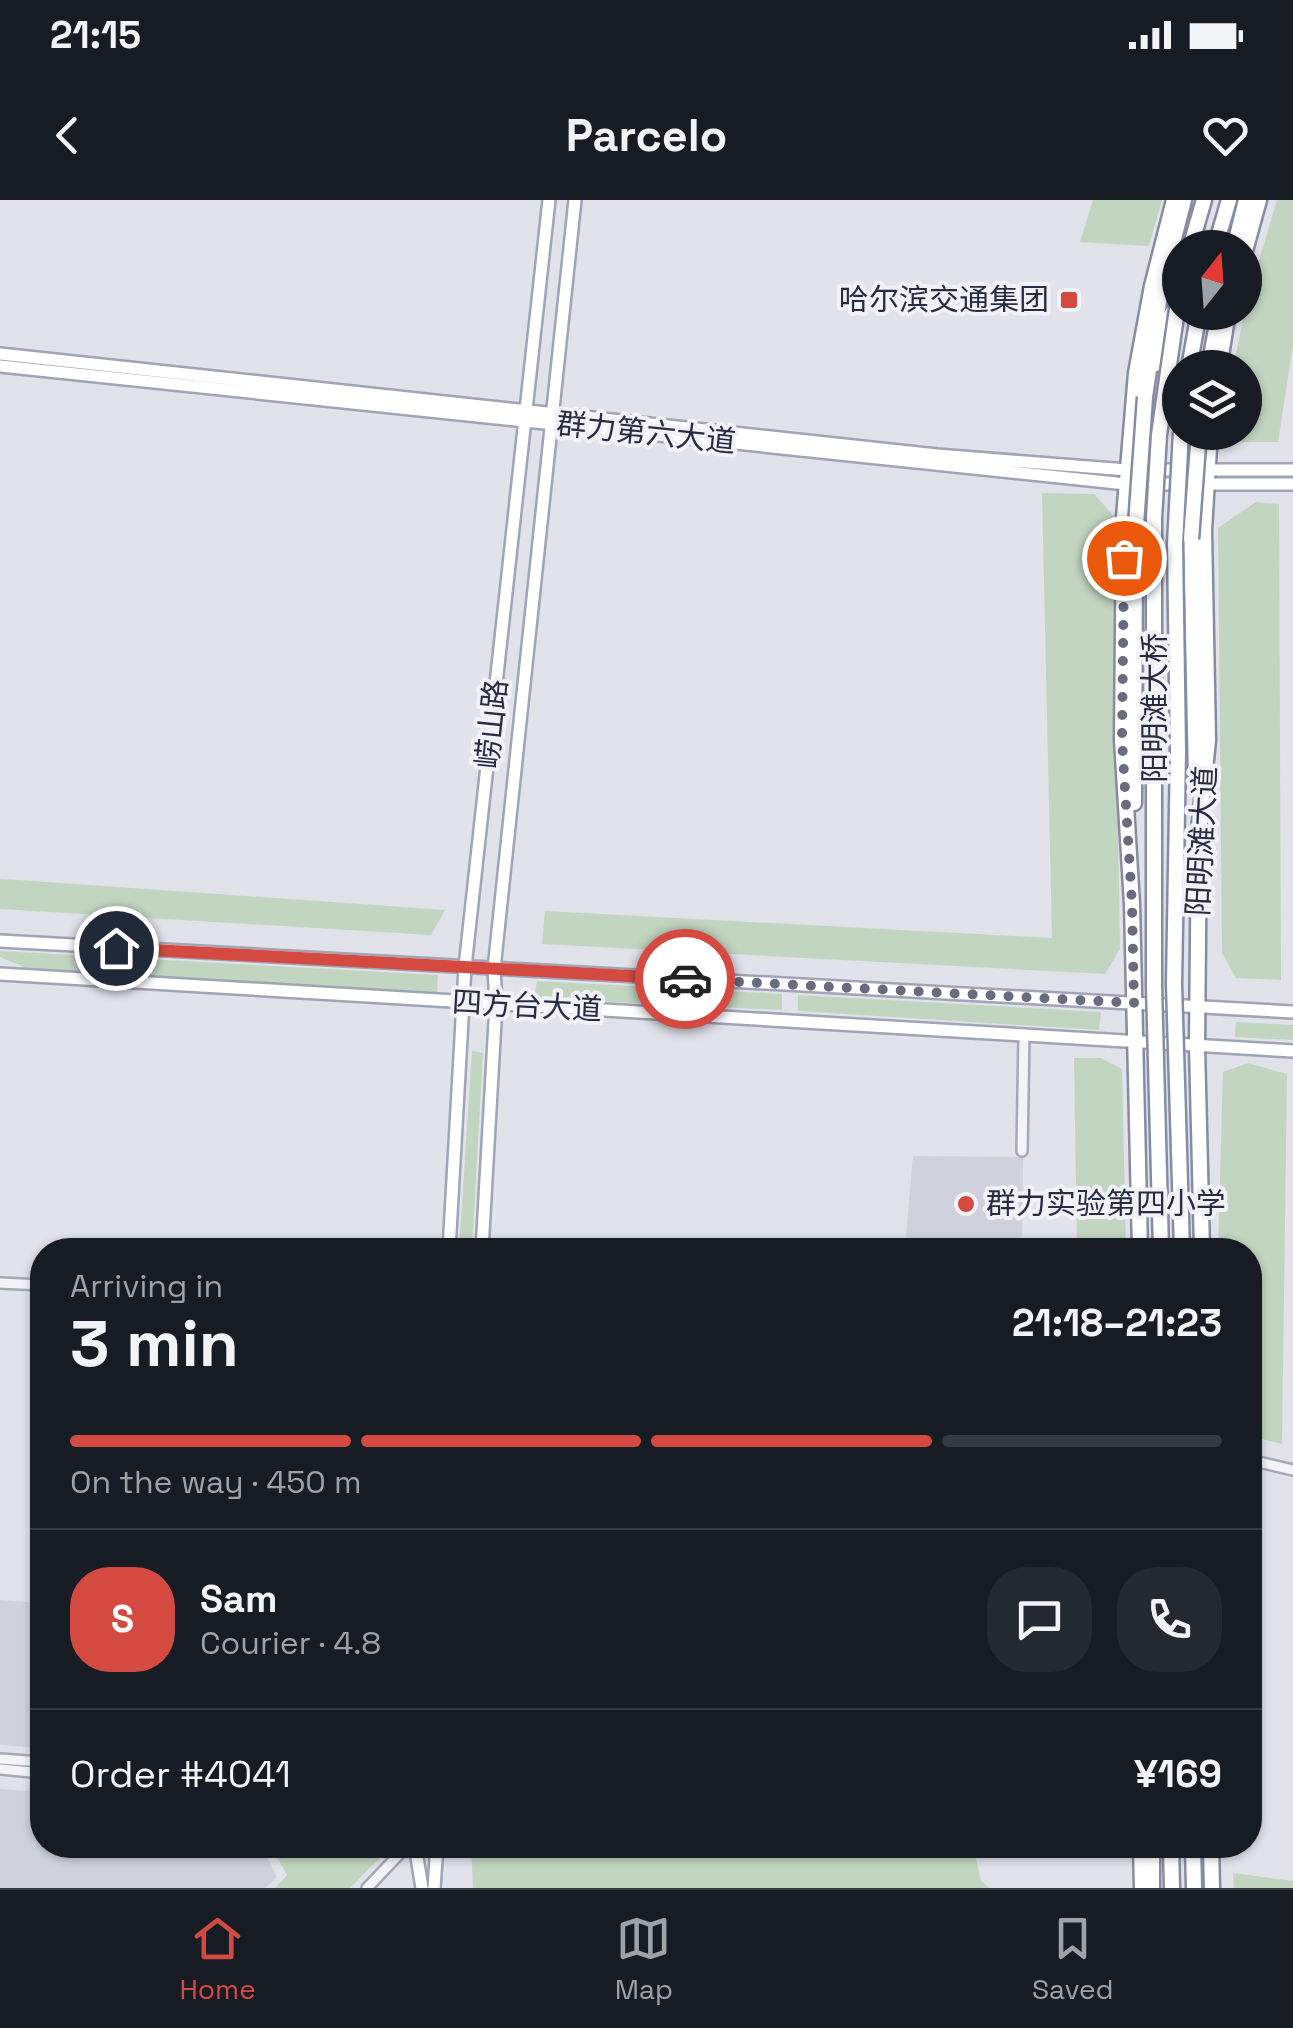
<!DOCTYPE html>
<meta charset="utf-8">
<style>
body{margin:0;font-family:"Space Grotesk","Noto Sans SC",sans-serif;background:#242831;color:#f1f3f6;height:100vh;display:flex;flex-direction:column;font-size:38px;white-space:nowrap}
*{box-sizing:border-box;margin:0}
p{font-size:32px;color:#9ea1a6}
.icon{flex:none;width:55px;height:55px;fill:none;stroke:currentColor;stroke-width:2;stroke-linecap:round;stroke-linejoin:round}
.map{position:relative;flex:1;overflow:hidden}
.details{position:absolute;left:30px;top:1038px;width:1232px;height:620px;display:flex;flex-direction:column;background:#171b24;border-radius:40px;box-shadow:0 2px 8px #0004}
.details>*{flex:none}
.needle{width:65px;rotate:17deg}
.buttons{position:absolute;left:1162px;top:30px;display:grid;gap:20px}
.buttons a{display:grid;place-items:center;width:100px;height:100px;border-radius:50%;background:#171b24;box-shadow:0 2px 8px #0004;font-size:50px}
.pin{position:absolute;display:grid;place-items:center;width:85px;height:85px;color:#fff;margin:-42px;border:5px solid #fff;border-radius:50%;box-shadow:0 2px 10px #0007}
.courier{position:absolute;display:grid;place-items:center;width:100px;height:100px;margin:-50px;border:8px solid #d54a40;border-radius:50%;background:#fff;color:#222;box-shadow:0 2px 12px #0007}
.summary em{font-style:normal;font-weight:700}
.summary div{display:flex;flex-direction:column-reverse}
.summary{display:flex;align-items:center;justify-content:space-between;height:170px;padding:0 40px}
h1{font-size:65px;font-weight:700;line-height:75px}
.bar{display:grid;grid-template-columns:repeat(4,1fr);gap:15px 10px;align-content:center;height:120px;padding:0 40px}
.bar i{height:12px;border-radius:8px;background:#363941}
.bar .selected{background:#d54a40}
.bar p{grid-column:span 4}
.line{display:flex;align-items:center;gap:25px;padding:0 40px;border-top:2px solid #363941}
.line div{flex:1}
.round{display:grid;place-items:center;flex:none;width:105px;height:105px;border-radius:40px;background:#242831}
.status{display:flex;justify-content:space-between;align-items:center;height:70px;padding:0 50px;background:#171b24;direction:ltr}
.status svg{height:28px;fill:currentColor}
header{display:flex;justify-content:space-between;align-items:center;height:130px;padding:0 40px;background:#171b24;font-size:45px;font-weight:700}
.tab-bar{display:flex;justify-content:space-around;align-items:center;height:140px;border-top:2px solid #363941;background:#171b24;font-size:28px;color:#9ea1a6}
.tab-bar a{display:grid;justify-items:center;gap:5px}
.tab-bar .selected{color:#d54a40}
.map>svg:first-child{display:block}
.built{fill:#cfd1dc}
.green{fill:#c2d5c1}
.lines{fill:none;stroke-linecap:round;stroke-linejoin:round}
.minor-casing{stroke:#a6a8b5;stroke-width:14}
.major-casing{stroke:#9fa4b7;stroke-width:16}
.highway-casing{stroke:#878ca2;stroke-width:19}
.minor{stroke:#f4f4f8;stroke-width:9}
.major{stroke:#fff;stroke-width:11}
.highway{stroke:#fff;stroke-width:14}
.highway-bridge-casing{stroke:#878ca2;stroke-width:19;stroke-linecap:butt}
.highway-bridge{stroke:#fff;stroke-width:14}
.done{stroke:#696c7d;stroke-width:10;stroke-dasharray:0 18}
.route{stroke:#d54a40;stroke-width:12}
.poi-dot{fill:#d54a40;stroke:#f0f2f7;stroke-width:4}
.labels{text-anchor:middle;stroke-width:8;stroke-linejoin:round;paint-order:stroke}
.poi-label{font-size:30px;fill:#282c43;stroke:#f0f2f7;text-anchor:end}
.street-label{font-size:30px;fill:#282c43;stroke:#f0f2f7}
</style>
<div class="status"><b>21:15</b><svg viewBox="0 0 49 12"><path d="M0 12V9h3v3zM5 12V6h3v6zM10 12V3h3v9zM15 12V0h3v12zM26 1h20v11H26zM47 4h2v5h-2z"/></svg></div>
<header><svg class="icon" aria-label="back" viewBox="0 0 24 24"><path d="M15 5l-7 7 7 7"/></svg>Parcelo<svg class="icon" aria-label="heart" viewBox="0 0 24 24"><path d="M12 20l-8-8c-3-5 5-10 8-4 3-6 11-1 8 4z"/></svg></header>
<div class="map">
<svg width="1293" height="1688" viewBox="0 0 1293 1688">
<rect width="100%" height="100%" fill="#e1e2ea"/>
<path class="built" d="M913 956 1023 957 1022 1050H905Z
M0 1400 42 1403V1548L0 1545Z
M0 1589 42 1592V1645H261L277 1677 265 1688H0Z"/>
<path class="green" d="M1093 0H1162L1149 46 1080 42Z
M1277 0H1293V145L1278 242H1239L1232 233 1245 232V168L1233 167 1248 97Z
M1042 293 1094 294 1113 315 1120 749 1105 774 542 744 545 711 1052 738Z
M1256 302 1279 304 1281 780 1236 778 1222 753 1218 328Z
M0 679 18 680 445 710 431 735 0 709Z
M0 751 438 775 437 793 31 770 0 757Z
M537 781 782 794V810L534 798Z
M798 795 1101 812 1099 830 798 811Z
M1236 822 1293 825V840L1235 837Z
M472 851 483 853 472 1050H459Z
M1074 858H1101L1122 869 1126 1050H1077Z
M1248 863 1287 874 1282 1244 1250 1236V1050H1218L1223 872Z
M270 1645H385V1646L378 1660 350 1688H275L287 1675Z
M471 1645H973L981 1681 990 1688H473Z
M1233 1673 1293 1681V1688H1234Z"/>
<g class="lines">
<defs>
<path id="minor" d="M1022 951 1024 834
M0 1083 42 1085
M1250 1260 1293 1270
M0 1559 42 1562
M0 1569 42 1573
M367 1688 408 1645"/>
<path id="major" d="M0 154 937 255 1127 270H1293
M0 166 1126 284H1293
M0 741 1293 812
M0 774 1293 851
M449 1050 465 767 549 0
M482 1050 496 804 494 769 575 0
M415 1645 422 1688
M434 1688 437 1645"/>
<path id="highway" d="M1190 48 1204 0
M1215 48 1229 0
M1234 48 1246 0
M1245 51 1259 0
M1156 164 1172 113
M1189 168 1199 112
M1209 168 1219 112
M1219 168 1228 112
M1145 197 1161 89 1184 0
M1191 339 1196 578
M1134 603 1135 339
M1140 1050 1132 704 1122 540 1124 317 1136 173 1152 86 1174 0
M1202 1050 1197 846 1199 631 1208 540 1204 330 1210 232
M1141 1645 1142 1688
M1152 1645V1688
M1171 1645 1172 1688
M1193 1645 1194 1688
M1211 1645 1212 1688"/>
</defs>
<use href="#minor" class="minor-casing"/>
<use href="#major" class="major-casing"/>
<use href="#highway" class="highway-casing"/>
<use href="#minor" class="minor"/>
<use href="#major" class="major"/>
<use href="#highway" class="highway"/>
<defs>
<path id="highway-bridge" d="M1181 232 1175 344 1178 551 1174 784 1182 1050
M1135 339 1145 197
M1191 339 1199 232
M1161 1050 1154 786V318L1159 235 1180 88"/>
</defs>
<use href="#highway-bridge" class="highway-bridge-casing"/>
<use href="#highway-bridge" class="highway-bridge"/>
</g>
<g class="lines">
<path class="done" d="M685 779 1134 803 1132 704 1122 540 1124 358"/>
<path class="route" d="M116 748 685 779"/>
</g>
<g class="poi-dot">
<rect x="1059" y="90" width="20" height="20" rx="5"/>
<circle cx="966" cy="1004" r="10"/>
</g>
<g class="labels">
<g class="poi-label">
<text x="1049" y="110">哈尔滨交通集团</text>
<text x="986" y="1014" text-anchor="start">群力实验第四小学</text>
</g>
<g class="street-label">
<text transform="translate(646 233) rotate(6)" y="10">群力第六大道</text>
<text transform="translate(1155 508) rotate(-90)" y="10">阳明滩大桥</text>
<text transform="translate(492 524) rotate(-84)" y="10">崂山路</text>
<text transform="translate(1202 641) rotate(-87)" y="10">阳明滩大道</text>
<text transform="translate(527 806) rotate(3)" y="10">四方台大道</text>
</g>
</g>
</svg>
<div class="buttons">
<a><svg class="needle" viewBox="-14 -14 28 28"><path d="M0-13l5 13h-10z" fill="#e53935"/><path d="M0 13l5-13h-10z" fill="#9ea1a6"/></svg></a>
<a><svg class="icon" aria-label="layers" viewBox="0 0 24 24"><path d="M12 4l9 5-9 5-9-5zM3 14l9 5 9-5"/></svg></a>
</div>
<div class="pin" style="left:1124px;top:358px;background:#ea580c"><svg class="icon" aria-label="bag" viewBox="0 0 24 24"><path d="M5 8h14l-1 12H6zM9 8a3 3 0 0 1 6 0"/></svg></div>
<div class="pin" style="left:116px;top:748px;background:#1f2937"><svg class="icon" aria-label="home" viewBox="0 0 24 24"><path d="M3 11l9-7 9 7M6 9v11h12V9"/></svg></div>
<div class="courier" style="left:685px;top:779px"><svg class="icon" aria-label="car" viewBox="0 0 24 24"><path d="M5 17H2v-5l4-1 3-4h7l3 4 3 1v5h-3M9 17h6M6 11h13"/><circle cx="7" cy="17" r="2"/><circle cx="17" cy="17" r="2"/></svg></div>
<section class="details">
<div class="summary"><div><h1>3 min</h1><p>Arriving in</p></div><em>21:18–21:23</em></div>
<div class="bar"><i class="selected"></i><i class="selected"></i><i class="selected"></i><i></i><p>On the way · 450 m</p></div>
<div class="line" style="height:180px"><b class="round" style="background:#d54a40;color:#fff">S</b><div><b>Sam</b><p>Courier · 4.8</p></div><a class="round"><svg class="icon" aria-label="chat" viewBox="0 0 24 24"><path d="M4 5h16v11H9l-5 4z"/></svg></a><a class="round"><svg class="icon" aria-label="phone" viewBox="0 0 24 24"><path d="M5 4h4l2 5-3 2q2 4 5 5l2-3 5 2v4C11 20 4 13 5 4z"/></svg></a></div>
<div class="line" style="height:130px"><div>Order #4041</div><b>¥169</b></div>
</section>
</div>
<nav class="tab-bar">
<a class="selected"><svg class="icon" aria-label="home" viewBox="0 0 24 24"><path d="M3 11l9-7 9 7M6 9v11h12V9"/></svg>Home</a>
<a><svg class="icon" aria-label="map" viewBox="0 0 24 24"><path d="M3 6l6-2 6 2 6-2v14l-6 2-6-2-6 2zM9 4v14M15 6v14"/></svg>Map</a>
<a><svg class="icon" aria-label="saved" viewBox="0 0 24 24"><path d="M7 4h10v16l-5-4-5 4z"/></svg>Saved</a>
</nav>
